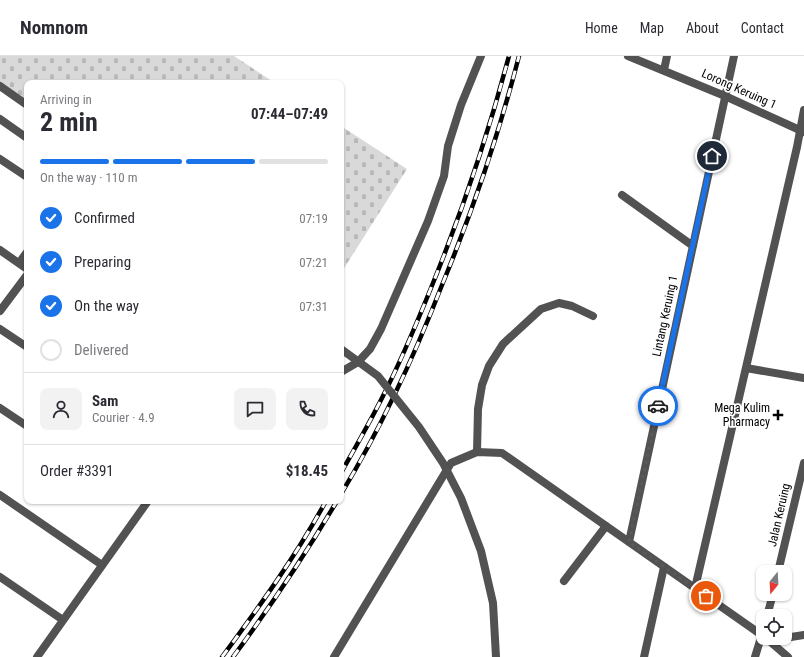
<!DOCTYPE html>
<meta charset="utf-8">
<style>
body{margin:0;font-family:"Roboto Condensed",sans-serif;background:#f2f2f3;color:#2b2b33;height:100vh;display:flex;flex-direction:column;font-size:15px;white-space:nowrap}
*{box-sizing:border-box;margin:0}
p{font-size:13px;color:#7c7c81}
.icon{flex:none;width:22px;height:22px;fill:none;stroke:currentColor;stroke-width:2;stroke-linecap:round;stroke-linejoin:round}
.map{position:relative;flex:1;overflow:hidden}
.drawer{position:absolute;left:24px;top:24px;width:320px;height:424px;display:flex;flex-direction:column;background:#fff;border-radius:8px;box-shadow:0 1px 3px #0004}
.drawer>*{flex:none}
.needle{width:26px;rotate:198deg}
.buttons{position:absolute;left:756px;top:509px;display:grid;gap:8px}
.buttons a{display:grid;place-items:center;width:36px;height:36px;border-radius:8px;background:#fff;box-shadow:0 1px 3px #0004;font-size:20px}
.pin{position:absolute;display:grid;place-items:center;width:34px;height:34px;color:#fff;margin:-17px;border:2px solid #fff;border-radius:50%;box-shadow:0 1px 4px #0007}
.courier{position:absolute;display:grid;place-items:center;width:40px;height:40px;margin:-20px;border:3px solid #1a73e8;border-radius:50%;background:#fff;color:#222;box-shadow:0 1px 5px #0007}
.overview em{font-style:normal;font-weight:700}
.overview div{display:flex;flex-direction:column-reverse}
.overview{display:flex;align-items:center;justify-content:space-between;height:68px;padding:0 16px}
h1{font-size:26px;font-weight:700;line-height:30px}
.bar{display:grid;grid-template-columns:repeat(4,1fr);gap:6px 4px;align-content:center;height:48px;padding:0 16px}
.bar i{height:5px;border-radius:3px;background:#e1e1e2}
.bar .on{background:#1a73e8}
.bar p{grid-column:span 4}
.line{display:flex;align-items:center;gap:10px;padding:0 16px;border-top:1px solid #e1e1e2}
.line div{flex:1}
.round{display:grid;place-items:center;flex:none;width:42px;height:42px;border-radius:8px;background:#f2f2f3}
ol{padding:0 16px;list-style:none}
li{display:flex;align-items:center;gap:12px;height:44px}
li p{margin-inline-start:auto}
li .icon{padding:4px;border-radius:50%;background:#1a73e8;color:#fff;stroke-width:4}
li:last-child{color:#7c7c81}
li i{width:22px;height:22px;border:2px solid #e1e1e2;border-radius:50%}
header{display:flex;align-items:center;gap:24px;box-sizing:border-box;height:56px;padding:0 20px;background:#fff;border-bottom:1px solid #e1e1e2}
header strong{font-size:19px}
nav{display:flex;gap:22px;margin-inline-start:auto;font-size:14px}
.map>svg:first-child{display:block}
.cemetery{fill:url(#cemetery-stones)}
.lines{fill:none;stroke-linecap:round;stroke-linejoin:round}
.service{stroke:#525252;stroke-width:8}
.minor{stroke:#525252;stroke-width:8}
.tertiary{stroke:#525252;stroke-width:8}
.rail-casing{stroke:#000;stroke-width:4.5}
.rail{stroke:#fff;stroke-width:3;stroke-dasharray:9;stroke-linecap:butt}
.tertiary-bridge{stroke:#525252;stroke-width:8}
.done{stroke:#595959;stroke-width:4;stroke-dasharray:0 7.2}
.route{stroke:#1a73e8;stroke-width:5}
.poi-dot{fill:#000;stroke:#fff;stroke-width:1.5}
.labels{text-anchor:middle;stroke-width:3.5;stroke-linejoin:round;paint-order:stroke}
.street-label{font-size:12px;fill:#000;stroke:#fff}
.poi-label{font-size:12px;fill:#000;stroke:#fff;text-anchor:end}
</style>
<header>
<strong>Nomnom</strong>
<nav><a>Home</a><a>Map</a><a>About</a><a>Contact</a></nav>
</header>
<div class="map">
<svg width="804" height="601" viewBox="0 0 804 601">
<defs>
<pattern id="cemetery-stones" width="16" height="16" patternUnits="userSpaceOnUse"><rect width="16" height="16" fill="#d9d9d9"/><path d="M2 7V4a2 2 0 0 1 4 0v3zM10 15v-3a2 2 0 0 1 4 0v3z" fill="#b8b8b8"/></pattern>
</defs>
<rect width="100%" height="100%" fill="#fff"/>
<path class="cemetery" d="M0 0H234L275 27H27V52L0 34Z
M341 70 407 113 341 217Z"/>
<g class="lines">
<path class="service" d="M0 30 27 49
M0 255 27 219
M0 273 27 291
M746 312 804 322
M341 316 358 306 370 293 381 273 428 165 444 120 448 90 461 49 481 0
M477 396 478 353 482 329 489 310 503 288 541 253 559 247 572 250 593 260
M0 439 102 509
M564 525 606 470
M695 532 797 91 804 54
M644 601 664 511"/>
<path class="minor" d="M628 0 725 40 804 76
M664 14 667 0
M0 103 27 121
M622 139 693 190
M0 194 27 213
M19 207 27 196
M0 352 27 370
M629 486 734 0
M778 516 804 407
M0 521 63 564
M767 560 773 538
M785 581H791L804 579
M766 582 788 601
M37 601 148 445
M334 601 451 407 477 396 502 397 763 580
M755 601 763 575"/>
<path class="tertiary" d="M0 63 27 82"/>
<defs>
<path id="rail" d="M341 417C355 392 370 366 383 340 401 305 416 269 431 232 462 156 488 79 509 0
M341 438C381 372 414 301 442 229 473 154 499 78 519 0
M222 601C259 551 296 500 326 445
M233 601C270 551 305 499 337 445"/>
</defs>
<use href="#rail" class="rail-casing"/>
<use href="#rail" class="rail"/>
<path class="tertiary-bridge" d="M341 293 378 320 419 371 443 407 461 442 481 495 493 547 496 601"/>
</g>
<g class="lines">
<path class="done" d="M658 350 629 486 706 540"/>
<path class="route" d="M658 350 712 100"/>
</g>
<path class="poi-dot" d="M776 353h4v4h4v4h-4v4h-4v-4h-4v-4h4z"/>
<g class="labels">
<g class="street-label">
<text transform="translate(739 33) rotate(24)" y="4">Lorong Keruing 1</text>
<text transform="translate(665 260) rotate(-78)" y="4">Lintang Keruing 1</text>
<text transform="translate(779 459) rotate(-77)" y="4">Jalan Keruing</text>
</g>
<g class="poi-label">
<text x="770" y="356">Mega Kulim<tspan x="770" dy="14">Pharmacy</tspan></text>
</g>
</g>
</svg>
<div class="buttons">
<a><svg class="needle" viewBox="-14 -14 28 28"><path d="M0-13l5 13h-10z" fill="#e53935"/><path d="M0 13l5-13h-10z" fill="#7c7c81"/></svg></a>
<a><svg class="icon" aria-label="locate" viewBox="0 0 24 24"><circle cx="12" cy="12" r="6"/><path d="M12 2v4M12 18v4M2 12h4M18 12h4"/></svg></a>
</div>
<div class="pin" style="left:706px;top:540px;background:#ea580c"><svg class="icon" aria-label="bag" viewBox="0 0 24 24"><path d="M5 8h14l-1 12H6zM9 8a3 3 0 0 1 6 0"/></svg></div>
<div class="pin" style="left:712px;top:100px;background:#1f2937"><svg class="icon" aria-label="home" viewBox="0 0 24 24"><path d="M3 11l9-7 9 7M6 9v11h12V9"/></svg></div>
<div class="courier" style="left:658px;top:350px"><svg class="icon" aria-label="car" viewBox="0 0 24 24"><path d="M5 17H2v-5l4-1 3-4h7l3 4 3 1v5h-3M9 17h6M6 11h13"/><circle cx="7" cy="17" r="2"/><circle cx="17" cy="17" r="2"/></svg></div>
<section class="drawer">
<div class="overview"><div><h1>2 min</h1><p>Arriving in</p></div><em>07:44–07:49</em></div>
<div class="bar"><i class="on"></i><i class="on"></i><i class="on"></i><i></i><p>On the way · 110 m</p></div>
<ol>
<li><svg class="icon" aria-label="check" viewBox="0 0 24 24"><path d="M5 12l5 5 9-10"/></svg>Confirmed<p>07:19</p></li>
<li><svg class="icon" aria-label="check" viewBox="0 0 24 24"><path d="M5 12l5 5 9-10"/></svg>Preparing<p>07:21</p></li>
<li><svg class="icon" aria-label="check" viewBox="0 0 24 24"><path d="M5 12l5 5 9-10"/></svg>On the way<p>07:31</p></li>
<li><i></i>Delivered</li>
</ol>
<div class="line" style="height:72px"><a class="round"><svg class="icon" aria-label="person" viewBox="0 0 24 24"><circle cx="12" cy="8" r="4"/><path d="M4 21q1-7 8-7t8 7"/></svg></a><div><b>Sam</b><p>Courier · 4.9</p></div><a class="round"><svg class="icon" aria-label="chat" viewBox="0 0 24 24"><path d="M4 5h16v11H9l-5 4z"/></svg></a><a class="round"><svg class="icon" aria-label="phone" viewBox="0 0 24 24"><path d="M5 4h4l2 5-3 2q2 4 5 5l2-3 5 2v4C11 20 4 13 5 4z"/></svg></a></div>
<div class="line" style="height:52px"><div>Order #3391</div><b>$18.45</b></div>
</section>
</div>
